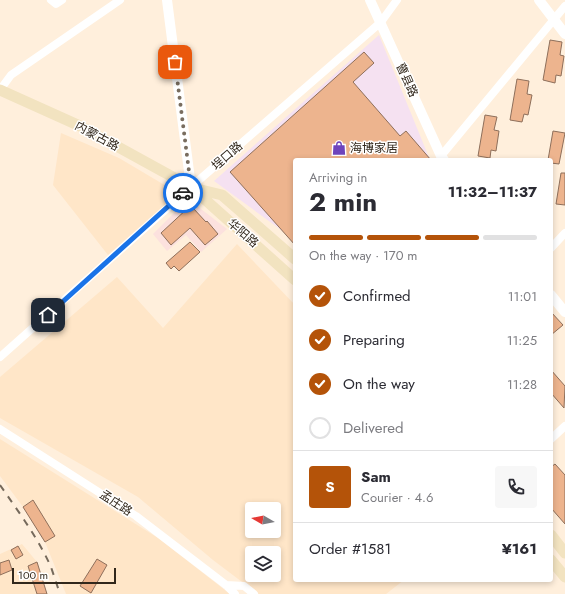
<!DOCTYPE html>
<meta charset="utf-8">
<style>
body{margin:0;font-family:Jost,"Noto Sans SC",sans-serif;background:#f7f7f7;color:#2b2b33;height:100vh;display:flex;flex-direction:column;font-size:15px;white-space:nowrap}
*{box-sizing:border-box;margin:0}
p{font-size:13px;color:#7c7c81}
.icon{flex:none;width:22px;height:22px;fill:none;stroke:currentColor;stroke-width:2;stroke-linecap:round;stroke-linejoin:round}
.map{position:relative;flex:1;overflow:hidden}
.panel{position:absolute;left:293px;top:158px;width:260px;height:424px;display:flex;flex-direction:column;background:#fff;border-radius:4px;box-shadow:0 2px 6px #0003}
.panel>*{flex:none}
.needle{width:26px;rotate:279deg}
.controls{position:absolute;left:245px;top:502px;display:grid;gap:8px}
.controls a{display:grid;place-items:center;width:36px;height:36px;border-radius:4px;background:#fff;box-shadow:0 2px 6px #0003;font-size:20px}
.scale{position:absolute;left:12px;bottom:10px;width:104px;box-sizing:border-box;padding-left:4px;border:2px solid #31271b;border-top:0;font-size:11px;line-height:14px;white-space:nowrap;color:#31271b;-webkit-text-stroke:3px #fff;paint-order:stroke}
.pin{position:absolute;display:grid;place-items:center;width:34px;height:34px;color:#fff;margin:-17px;border-radius:8px;box-shadow:0 2px 6px #0006}
.courier{position:absolute;display:grid;place-items:center;width:40px;height:40px;margin:-20px;border:3px solid #1a73e8;border-radius:50%;background:#fff;color:#222;box-shadow:0 1px 5px #0007}
.overview em{font-style:normal;font-weight:700}
.overview div{display:flex;flex-direction:column-reverse}
.overview{display:flex;align-items:center;justify-content:space-between;height:68px;padding:0 16px}
h1{font-size:26px;font-weight:700;line-height:30px}
.bar{display:grid;grid-template-columns:repeat(4,1fr);gap:6px 4px;align-content:center;height:48px;padding:0 16px}
.bar i{height:5px;border-radius:3px;background:#e1e1e2}
.bar .current{background:#b45309}
.bar p{grid-column:span 4}
.line{display:flex;align-items:center;gap:10px;padding:0 16px;border-top:1px solid #e1e1e2}
.line div{flex:1}
.round{display:grid;place-items:center;flex:none;width:42px;height:42px;border-radius:4px;background:#f7f7f7}
ol{padding:0 16px;list-style:none}
li{display:flex;align-items:center;gap:12px;height:44px}
li p{margin-inline-start:auto}
li .icon{padding:4px;border-radius:50%;background:#b45309;color:#fff;stroke-width:4}
li:last-child{color:#7c7c81}
li i{width:22px;height:22px;border:2px solid #e1e1e2;border-radius:50%}
.map>svg:first-child{display:block}
.commercial{fill:#f5e1f1}
.built{fill:#ffe6c8;fill-rule:evenodd}
.medical{fill:#fce1de}
.building{fill:#edb48e;stroke:#8e6f5b}
.lines{fill:none;stroke-linecap:round;stroke-linejoin:round}
.minor{stroke:#fff;stroke-width:8}
.tertiary{stroke:#fff;stroke-width:10}
.secondary{stroke:#f2e3c0;stroke-width:11}
.rail{stroke:#75695b;stroke-width:2;stroke-dasharray:7 7;stroke-linecap:butt}
.done{stroke:#796d5f;stroke-width:4;stroke-dasharray:0 7.2}
.route{stroke:#1a73e8;stroke-width:5}
.labels{text-anchor:middle;stroke-width:3;stroke-linejoin:round;paint-order:stroke}
.street-label{font-size:12px;fill:#31271b;stroke:#fff}
.poi-label{font-size:12px;fill:#31271b;stroke:#fff;text-anchor:start}
</style>
<div class="map">
<svg width="565" height="594" viewBox="0 0 565 594">
<rect width="100%" height="100%" fill="#ffefdc"/>
<path class="commercial" d="M379 35 428 155 431 160H295V240L214 181Z"/>
<path class="built" d="M61 133 119 158 178 193 108 255 53 185Z
M237 244 295 305V580H404L386 594H258L213 560 138 497 0 418V377L117 277 163 328ZM252 509H274V531H252ZM252 553H274V575H252Z
M0 439 158 538 230 594H66L45 542 23 507 0 476Z
M22 544 37 562 47 594H0V554Z"/>
<path class="medical" d="M188 199 227 229 201 252 186 235 167 251 153 234Z"/>
<path class="building" d="M550 40 562 42 560 55 564 56 561 76 556 75 555 83 543 80Z
M364 52 374 63 353 82 400 136 406 131 431 160H295V245L230 172Z
M517 79 529 81 527 94 532 95 528 115 524 114 522 122 510 120Z
M485 115 497 117 494 130 499 131 496 151 491 150 490 158 478 156Z
M553 131 565 133 559 164 551 163V160H548Z
M561 173H565V205L556 204Z
M189 207 193 208 206 222 207 221 218 234 205 245 190 228 171 245 161 233Z
M190 242 200 252 179 271 174 266 171 269 166 263Z
M551 312 563 325 551 335Z
M551 370 565 386 564 408 551 393Z
M555 464 565 475V524L551 508V467Z
M33 500 55 536 45 542 23 507Z
M18 546 23 555 16 559 11 550Z
M97 559 107 565 91 593 80 586Z
M9 560 12 570 0 575V563Z
M37 562 47 594H37L28 566Z"/>
<g class="lines">
<path class="minor" d="M51 0 56 4 62 0
M0 90 11 75 120 0
M441 156 565 6
M551 248 565 233
M0 357 191 187 381 22 397 0
M0 429 136 516 226 585 235 594
M551 439 565 426
M226 585 244 586 254 594"/>
<path class="tertiary" d="M167 0 191 187
M370 0 441 156 444 160
M539 0 565 34
M551 295 565 312"/>
<path class="secondary" d="M0 90 80 126 191 187 295 280
M193 188 222 195 295 259
M551 535 565 553
M551 560 565 577"/>
<path class="rail" d="M0 485C18 511 38 538 51 567 54 576 57 585 60 594"/>
</g>
<g class="lines">
<path class="done" d="M175 62 191 187 183 193"/>
<path class="route" d="M48 315 183 193"/>
</g>
<defs>
<symbol id="shop-bare" viewBox="-9 -9 18 18"><path d="M-5-2.5h2.3a2.7 3.5 0 0 1 5.4 0H5L5.5 6h-11ZM-1.5-2.5h3a1.5 2.3 0 0 0-3 0Z" fill="#6e44bc" stroke="#fff" stroke-width="2.5" paint-order="stroke"/></symbol>
</defs>
<g fill-rule="evenodd">
<use href="#shop-bare" x="329" y="138" width="20" height="20"/>
</g>
<g class="labels">
<g class="street-label">
<text transform="translate(407 80) rotate(66)" y="4">曹县路</text>
<text transform="translate(97 136) rotate(28)" y="4">内蒙古路</text>
<text transform="translate(227 156) rotate(-41)" y="4">埕口路</text>
<text transform="translate(243 233) rotate(41)" y="4">华阳路</text>
<text transform="translate(116 503) rotate(33)" y="4">孟庄路</text>
</g>
<g class="poi-label">
<text x="350" y="152">海博家居</text>
</g>
</g>
</svg>
<div class="controls">
<a><svg class="needle" viewBox="-14 -14 28 28"><path d="M0-13l5 13h-10z" fill="#e53935"/><path d="M0 13l5-13h-10z" fill="#7c7c81"/></svg></a>
<a><svg class="icon" aria-label="layers" viewBox="0 0 24 24"><path d="M12 4l9 5-9 5-9-5zM3 14l9 5 9-5"/></svg></a>
</div>
<div class="scale">100 m</div>
<div class="pin" style="left:175px;top:62px;background:#ea580c"><svg class="icon" aria-label="bag" viewBox="0 0 24 24"><path d="M5 8h14l-1 12H6zM9 8a3 3 0 0 1 6 0"/></svg></div>
<div class="pin" style="left:48px;top:315px;background:#1f2937"><svg class="icon" aria-label="home" viewBox="0 0 24 24"><path d="M3 11l9-7 9 7M6 9v11h12V9"/></svg></div>
<div class="courier" style="left:183px;top:193px"><svg class="icon" aria-label="car" viewBox="0 0 24 24"><path d="M5 17H2v-5l4-1 3-4h7l3 4 3 1v5h-3M9 17h6M6 11h13"/><circle cx="7" cy="17" r="2"/><circle cx="17" cy="17" r="2"/></svg></div>
<section class="panel">
<div class="overview"><div><h1>2 min</h1><p>Arriving in</p></div><em>11:32–11:37</em></div>
<div class="bar"><i class="current"></i><i class="current"></i><i class="current"></i><i></i><p>On the way · 170 m</p></div>
<ol>
<li><svg class="icon" aria-label="check" viewBox="0 0 24 24"><path d="M5 12l5 5 9-10"/></svg>Confirmed<p>11:01</p></li>
<li><svg class="icon" aria-label="check" viewBox="0 0 24 24"><path d="M5 12l5 5 9-10"/></svg>Preparing<p>11:25</p></li>
<li><svg class="icon" aria-label="check" viewBox="0 0 24 24"><path d="M5 12l5 5 9-10"/></svg>On the way<p>11:28</p></li>
<li><i></i>Delivered</li>
</ol>
<div class="line" style="height:72px"><b class="round" style="background:#b45309;color:#fff">S</b><div><b>Sam</b><p>Courier · 4.6</p></div><a class="round"><svg class="icon" aria-label="phone" viewBox="0 0 24 24"><path d="M5 4h4l2 5-3 2q2 4 5 5l2-3 5 2v4C11 20 4 13 5 4z"/></svg></a></div>
<div class="line" style="height:52px"><div>Order #1581</div><b>¥161</b></div>
</section>
</div>
